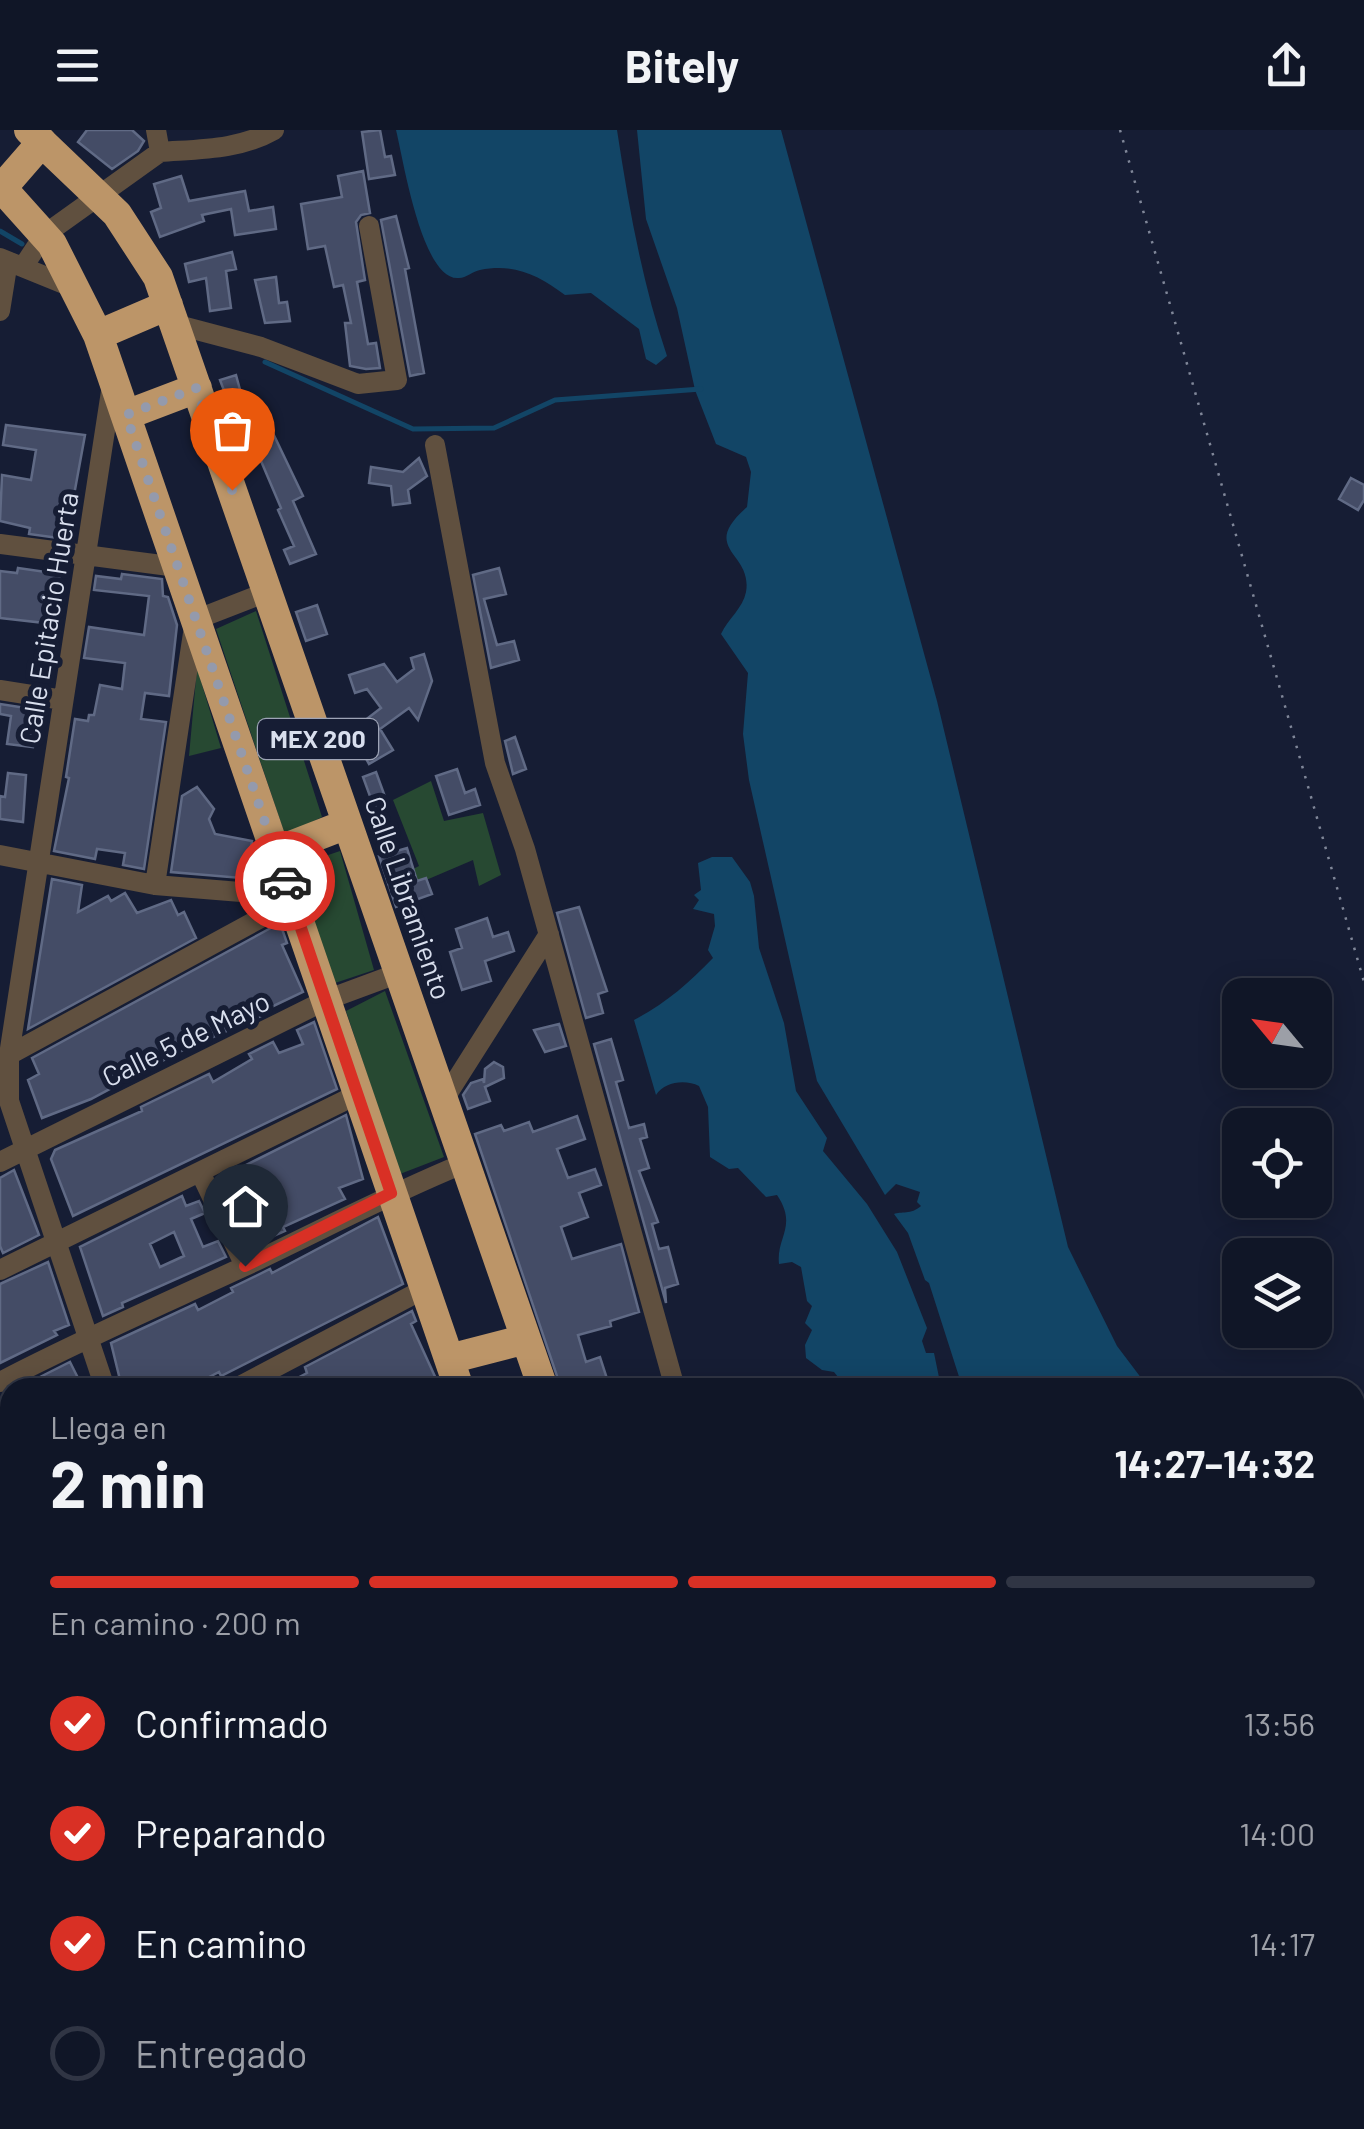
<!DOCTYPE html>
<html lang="es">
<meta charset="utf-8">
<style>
body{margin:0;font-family:Barlow,sans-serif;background:#1e2333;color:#f1f3f6;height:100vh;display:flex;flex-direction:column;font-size:38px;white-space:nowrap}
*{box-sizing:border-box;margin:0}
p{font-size:32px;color:#9c9fa7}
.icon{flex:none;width:55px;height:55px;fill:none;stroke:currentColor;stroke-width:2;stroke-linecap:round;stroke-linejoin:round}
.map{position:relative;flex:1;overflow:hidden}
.side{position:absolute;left:0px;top:1248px;width:1365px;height:752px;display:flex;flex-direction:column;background:#101627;border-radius:30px 30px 0 0;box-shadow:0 5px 25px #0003,0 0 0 2px #303544}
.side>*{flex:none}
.needle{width:65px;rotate:299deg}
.fabs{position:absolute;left:1222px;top:848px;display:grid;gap:20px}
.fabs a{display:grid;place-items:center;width:110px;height:110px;border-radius:20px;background:#101627;box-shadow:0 5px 25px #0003,0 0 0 2px #303544;font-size:50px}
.pin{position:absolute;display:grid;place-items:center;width:85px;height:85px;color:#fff;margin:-102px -42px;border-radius:50% 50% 50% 0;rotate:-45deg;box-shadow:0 0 10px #0007}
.pin .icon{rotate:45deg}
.courier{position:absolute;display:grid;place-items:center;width:100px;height:100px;margin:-50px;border:8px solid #d93025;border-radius:50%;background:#fff;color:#222;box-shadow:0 2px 12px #0007}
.overview em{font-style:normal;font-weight:700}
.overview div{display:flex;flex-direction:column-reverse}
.overview{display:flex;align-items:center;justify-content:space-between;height:170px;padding:0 50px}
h1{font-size:65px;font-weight:700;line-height:75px}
.bar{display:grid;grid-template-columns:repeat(4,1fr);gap:15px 10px;align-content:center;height:120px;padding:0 50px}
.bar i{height:12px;border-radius:8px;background:#303544}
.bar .selected{background:#d93025}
.bar p{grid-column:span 4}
ol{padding:0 50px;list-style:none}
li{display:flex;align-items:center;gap:30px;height:110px}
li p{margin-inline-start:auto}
li .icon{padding:10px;border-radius:50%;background:#d93025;color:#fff;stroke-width:4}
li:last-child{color:#9c9fa7}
li i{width:55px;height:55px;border:5px solid #303544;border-radius:50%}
header{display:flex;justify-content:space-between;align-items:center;height:130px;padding:0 50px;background:#101627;font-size:45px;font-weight:700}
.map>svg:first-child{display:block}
.education{fill:#2f2315}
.green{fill:#274932}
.water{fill:#124566}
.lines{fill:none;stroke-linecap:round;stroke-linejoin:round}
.stream{stroke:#124566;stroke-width:5}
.building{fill:#444c66;stroke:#606a85;stroke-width:2.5;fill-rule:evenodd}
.path{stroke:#808799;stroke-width:2.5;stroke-dasharray:2.5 8;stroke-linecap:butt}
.street{stroke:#60503f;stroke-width:20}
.highway{stroke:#bc9568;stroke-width:30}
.done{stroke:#949aac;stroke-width:10;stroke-dasharray:0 18}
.route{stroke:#d93025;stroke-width:12}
.labels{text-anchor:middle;stroke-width:10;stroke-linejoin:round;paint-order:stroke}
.shield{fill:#161d34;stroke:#9ea4b6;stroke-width:2.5}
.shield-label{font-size:25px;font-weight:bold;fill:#d8deed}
.street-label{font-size:28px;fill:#d8deed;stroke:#161d34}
</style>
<header><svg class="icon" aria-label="menu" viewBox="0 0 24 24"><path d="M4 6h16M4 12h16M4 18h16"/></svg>Bitely<svg class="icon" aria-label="share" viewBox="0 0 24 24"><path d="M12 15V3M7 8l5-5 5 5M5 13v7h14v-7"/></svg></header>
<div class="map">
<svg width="1364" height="1999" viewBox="0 0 1364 1999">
<rect width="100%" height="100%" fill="#161d34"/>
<path class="education" d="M0 1585 10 1593V1873L0 1876Z"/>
<path class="green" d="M256 481 322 687 285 705 216 499Z
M197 538 221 618 189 626Z
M431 651 444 691 483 683 501 745 479 756 473 730 391 765 388 752 419 736 393 670Z
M340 721 374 840 332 854 293 737Z
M385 861 444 1027 400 1044 346 881Z
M210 1990H422L423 1999H215Z"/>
<path class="water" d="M396 0H617C629 78 642 152 667 226L656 235 646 229 639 199 591 163 565 165C538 145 514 133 480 140 473 141 466 148 459 148 422 152 403 28 396 0Z
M637 0H781L937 571 1068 1117 1117 1216 1148 1257 962 1256 929 1153 925 1150 908 1103 894 1084C901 1081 911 1085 921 1076L917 1072 920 1062 896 1054 885 1065 817 951 749 650 743 604 748 543 721 504C728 489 743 478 746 462 753 422 698 420 747 377L751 342 746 327 716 314 695 260 677 178 646 89Z
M712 727H732L750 752 754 766 759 818 784 893 796 961 827 1008 823 1021 867 1074 897 1122 927 1198 922 1211 926 1223H934L941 1257H846L834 1242 822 1240 806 1228 805 1215 812 1200 805 1193 812 1176 807 1171 801 1137 792 1132 779 1134C776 1107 798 1096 777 1065L766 1067 738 1038 729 1039 710 1027 708 977 699 956C685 949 664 952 656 965L634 890C666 873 688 854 713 828L708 820 715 796 714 784 693 779 699 770 694 765 701 760 698 733Z
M1355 1733 1364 1752V1944L1355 1943Z"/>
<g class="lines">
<path class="stream" d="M0 101 22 114
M265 232 413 299 494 298 555 270 701 259
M625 1999 631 1990"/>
</g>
<path class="building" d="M87 0H132L144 11 138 21 112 39 78 12Z
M380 0 385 27 391 26 395 45 369 49 362 2Z
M363 41 370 83 361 85 356 92 365 150 357 152 368 214 376 213 380 238 366 239 350 236 345 193H351L343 155 334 157 325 116 308 119 301 74 342 67 338 46Z
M181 46 189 71 245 61 249 81 273 77 276 99 235 105 231 79 202 85 204 91 160 107 151 82 161 78 154 54Z
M396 86 409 138 405 139 424 243 410 246 381 90Z
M232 122 236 139 226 141 231 178 210 181 206 148 189 152 185 134Z
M276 147 279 173 287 172 290 191 265 193 255 150Z
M236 245 245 278 258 272 303 366 293 371 316 424 290 434 284 420 294 416 278 380 281 378 261 331 257 333 242 308 220 250Z
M6 295 85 305 66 409 29 404 30 398 0 391 2 345 31 350 36 320 3 315Z
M419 328 427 346 408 360 410 373 393 375 391 356 369 353 371 337 403 342Z
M1351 348 1364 355V370L1358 380 1339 369Z
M18 438 60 444 57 466 48 465 45 493 0 488V441L17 443Z
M499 438 506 464 484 469 497 515 514 511 519 530 491 538 473 445Z
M122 444 162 449 163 466 168 467 177 495 169 566 145 563 141 589 166 592 144 739 123 735 125 723 97 719 95 729 54 721 69 648 66 647 75 589 88 591 89 585H94L100 555 122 559 125 533 84 528 89 497 144 505 149 466 94 460 96 446 121 449Z
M317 475 327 504 306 511 296 482Z
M424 524 432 551 418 590 409 578 380 599 393 620 369 634 351 601 381 578 367 559 355 563 349 545 384 534 397 552 414 539 411 528Z
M0 574 39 580 33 617 7 614 11 586 0 584Z
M515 607 526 639 513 644 505 611Z
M457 639 465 663 475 659 480 675 449 685 436 646Z
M376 642 388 675 375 680 363 647Z
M8 643 26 645 23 692 0 689V666L5 667Z
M197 657 214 679 209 689 215 704 252 711 248 738 255 739 253 749 171 742 182 666Z
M407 718 417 751 426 748 432 764 396 777 379 726Z
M52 749 82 755 78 782 108 766 111 771 125 763 137 783 171 770 178 785 184 782 196 808 28 899Z
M579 777 607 861 598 864 603 883 586 888 557 783Z
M487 788 493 807 508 802 514 821 485 831 491 851 462 860 450 822 462 818 456 799Z
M280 793 287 813 282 815 303 862 267 879 268 883 181 921 91 969 42 988 28 950 39 944 32 928Z
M314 892 337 959 73 1086 51 1029 55 1020 142 981 141 977 209 944 213 952 252 929 249 924 273 912 279 923 303 914 297 900Z
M559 894 566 916 545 922 534 900Z
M611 909 623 950 616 952 629 998 644 994 647 1007 640 1009 649 1038 639 1041 658 1092 652 1094 659 1119 668 1117 678 1154 665 1158 666 1173 594 914Z
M494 932 503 937 504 948 485 957 490 971 468 979 463 965 471 953 483 949 484 953 485 939Z
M346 985 363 1049 339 1058 345 1069 283 1097 285 1101 269 1108 268 1105 250 1114 233 1079 253 1065 240 1038Z
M577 986 585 1009 557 1019 568 1048 595 1039 601 1055 579 1063 588 1087 561 1097 572 1129 621 1114 639 1182 610 1191 611 1196 578 1205 586 1232 600 1227 610 1258H561L475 1004 501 995 504 1001 529 992 533 1002Z
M14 1040 39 1105 3 1123 0 1116V1048Z
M182 1066 186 1076 199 1071 205 1083 191 1089 203 1117 218 1111 226 1127 122 1173 123 1177 103 1186 80 1117ZM174 1102 184 1126 160 1137 150 1114Z
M378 1087 403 1154 221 1246 219 1242 188 1258H122L111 1213 195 1174 198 1180 233 1162 231 1158 270 1139 272 1143Z
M48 1132 69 1195 54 1201 57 1205 0 1233V1154Z
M412 1181 416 1191 411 1194 437 1251 422 1258H278L307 1243 305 1237Z
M70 1232 83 1258H19L36 1249Z"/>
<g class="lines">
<path class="path" d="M1120 0 1364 852"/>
<path class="street" d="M160 22C200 19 239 20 274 0
M0 128 74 158
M23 137 44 105 160 22 156 0
M0 181 8 131
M174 194 261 217 358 254 397 250 369 96
M435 315 495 633 525 719 675 1258
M0 414 177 437
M0 560 63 570
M0 725 155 755 291 766
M155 755 195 490 267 462
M9 925 292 771
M443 971 549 804
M0 1032 326 870 399 843
M201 1044 245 1136
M0 1140 358 964
M0 1252C80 1210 161 1175 243 1137 317 1102 389 1064 465 1033
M105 1258 9 971V925L112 255
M236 1258 424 1159
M0 1360 10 1355
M0 1469 10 1464
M5 1565 10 1584
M0 1910 10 1907
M57 1990V1999
M188 1990 193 1999
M714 1990 719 1999
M691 1999 698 1990"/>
<path class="highway" d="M29 0 117 84 158 147 543 1258
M0 56 52 114 98 205 459 1258
M2 58 42 12
M98 205 168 175
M126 285 197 258
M275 722 347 694
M449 1229 526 1209
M822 1990 826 1999
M868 1990 872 1999"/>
</g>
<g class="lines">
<path class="done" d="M232 360 196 258 126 285 285 751"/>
<path class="route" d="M245 1136 391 1063 285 751"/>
</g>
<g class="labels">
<rect class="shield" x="258" y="589" width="120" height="40" rx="8"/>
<g class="shield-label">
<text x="318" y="618">MEX 200</text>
</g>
<g class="street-label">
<text transform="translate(49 488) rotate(-81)" y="10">Calle Epitacio Huerta</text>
<text transform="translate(408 768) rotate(71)" y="10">Calle Libramiento</text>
<text transform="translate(186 909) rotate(-26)" y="10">Calle 5 de Mayo</text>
</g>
</g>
</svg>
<div class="fabs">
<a><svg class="needle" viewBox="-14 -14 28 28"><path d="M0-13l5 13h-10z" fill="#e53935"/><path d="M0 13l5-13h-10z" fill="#9c9fa7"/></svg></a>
<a><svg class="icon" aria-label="locate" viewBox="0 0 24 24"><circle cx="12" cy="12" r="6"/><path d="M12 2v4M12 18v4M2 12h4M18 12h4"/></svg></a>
<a><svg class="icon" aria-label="layers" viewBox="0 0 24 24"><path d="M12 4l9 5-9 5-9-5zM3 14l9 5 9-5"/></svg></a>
</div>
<div class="pin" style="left:232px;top:360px;background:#ea580c"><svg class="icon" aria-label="bag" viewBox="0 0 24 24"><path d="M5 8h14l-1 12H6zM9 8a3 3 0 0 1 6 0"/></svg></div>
<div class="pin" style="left:245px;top:1136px;background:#1f2937"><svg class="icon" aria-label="home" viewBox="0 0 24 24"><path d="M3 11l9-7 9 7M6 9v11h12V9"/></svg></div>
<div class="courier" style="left:285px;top:751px"><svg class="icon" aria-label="car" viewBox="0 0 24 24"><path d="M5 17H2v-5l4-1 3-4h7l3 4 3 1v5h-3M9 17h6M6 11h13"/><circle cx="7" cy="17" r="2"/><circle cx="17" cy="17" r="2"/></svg></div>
<section class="side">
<div class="overview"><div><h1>2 min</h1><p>Llega en</p></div><em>14:27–14:32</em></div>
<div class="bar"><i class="selected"></i><i class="selected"></i><i class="selected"></i><i></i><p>En camino · 200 m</p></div>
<ol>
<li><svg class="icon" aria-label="check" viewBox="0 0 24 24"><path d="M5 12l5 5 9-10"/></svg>Confirmado<p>13:56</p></li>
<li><svg class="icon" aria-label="check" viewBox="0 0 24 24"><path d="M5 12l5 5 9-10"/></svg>Preparando<p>14:00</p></li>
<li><svg class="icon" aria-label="check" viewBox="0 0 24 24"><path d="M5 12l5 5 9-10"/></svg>En camino<p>14:17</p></li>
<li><i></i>Entregado</li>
</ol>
</section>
</div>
